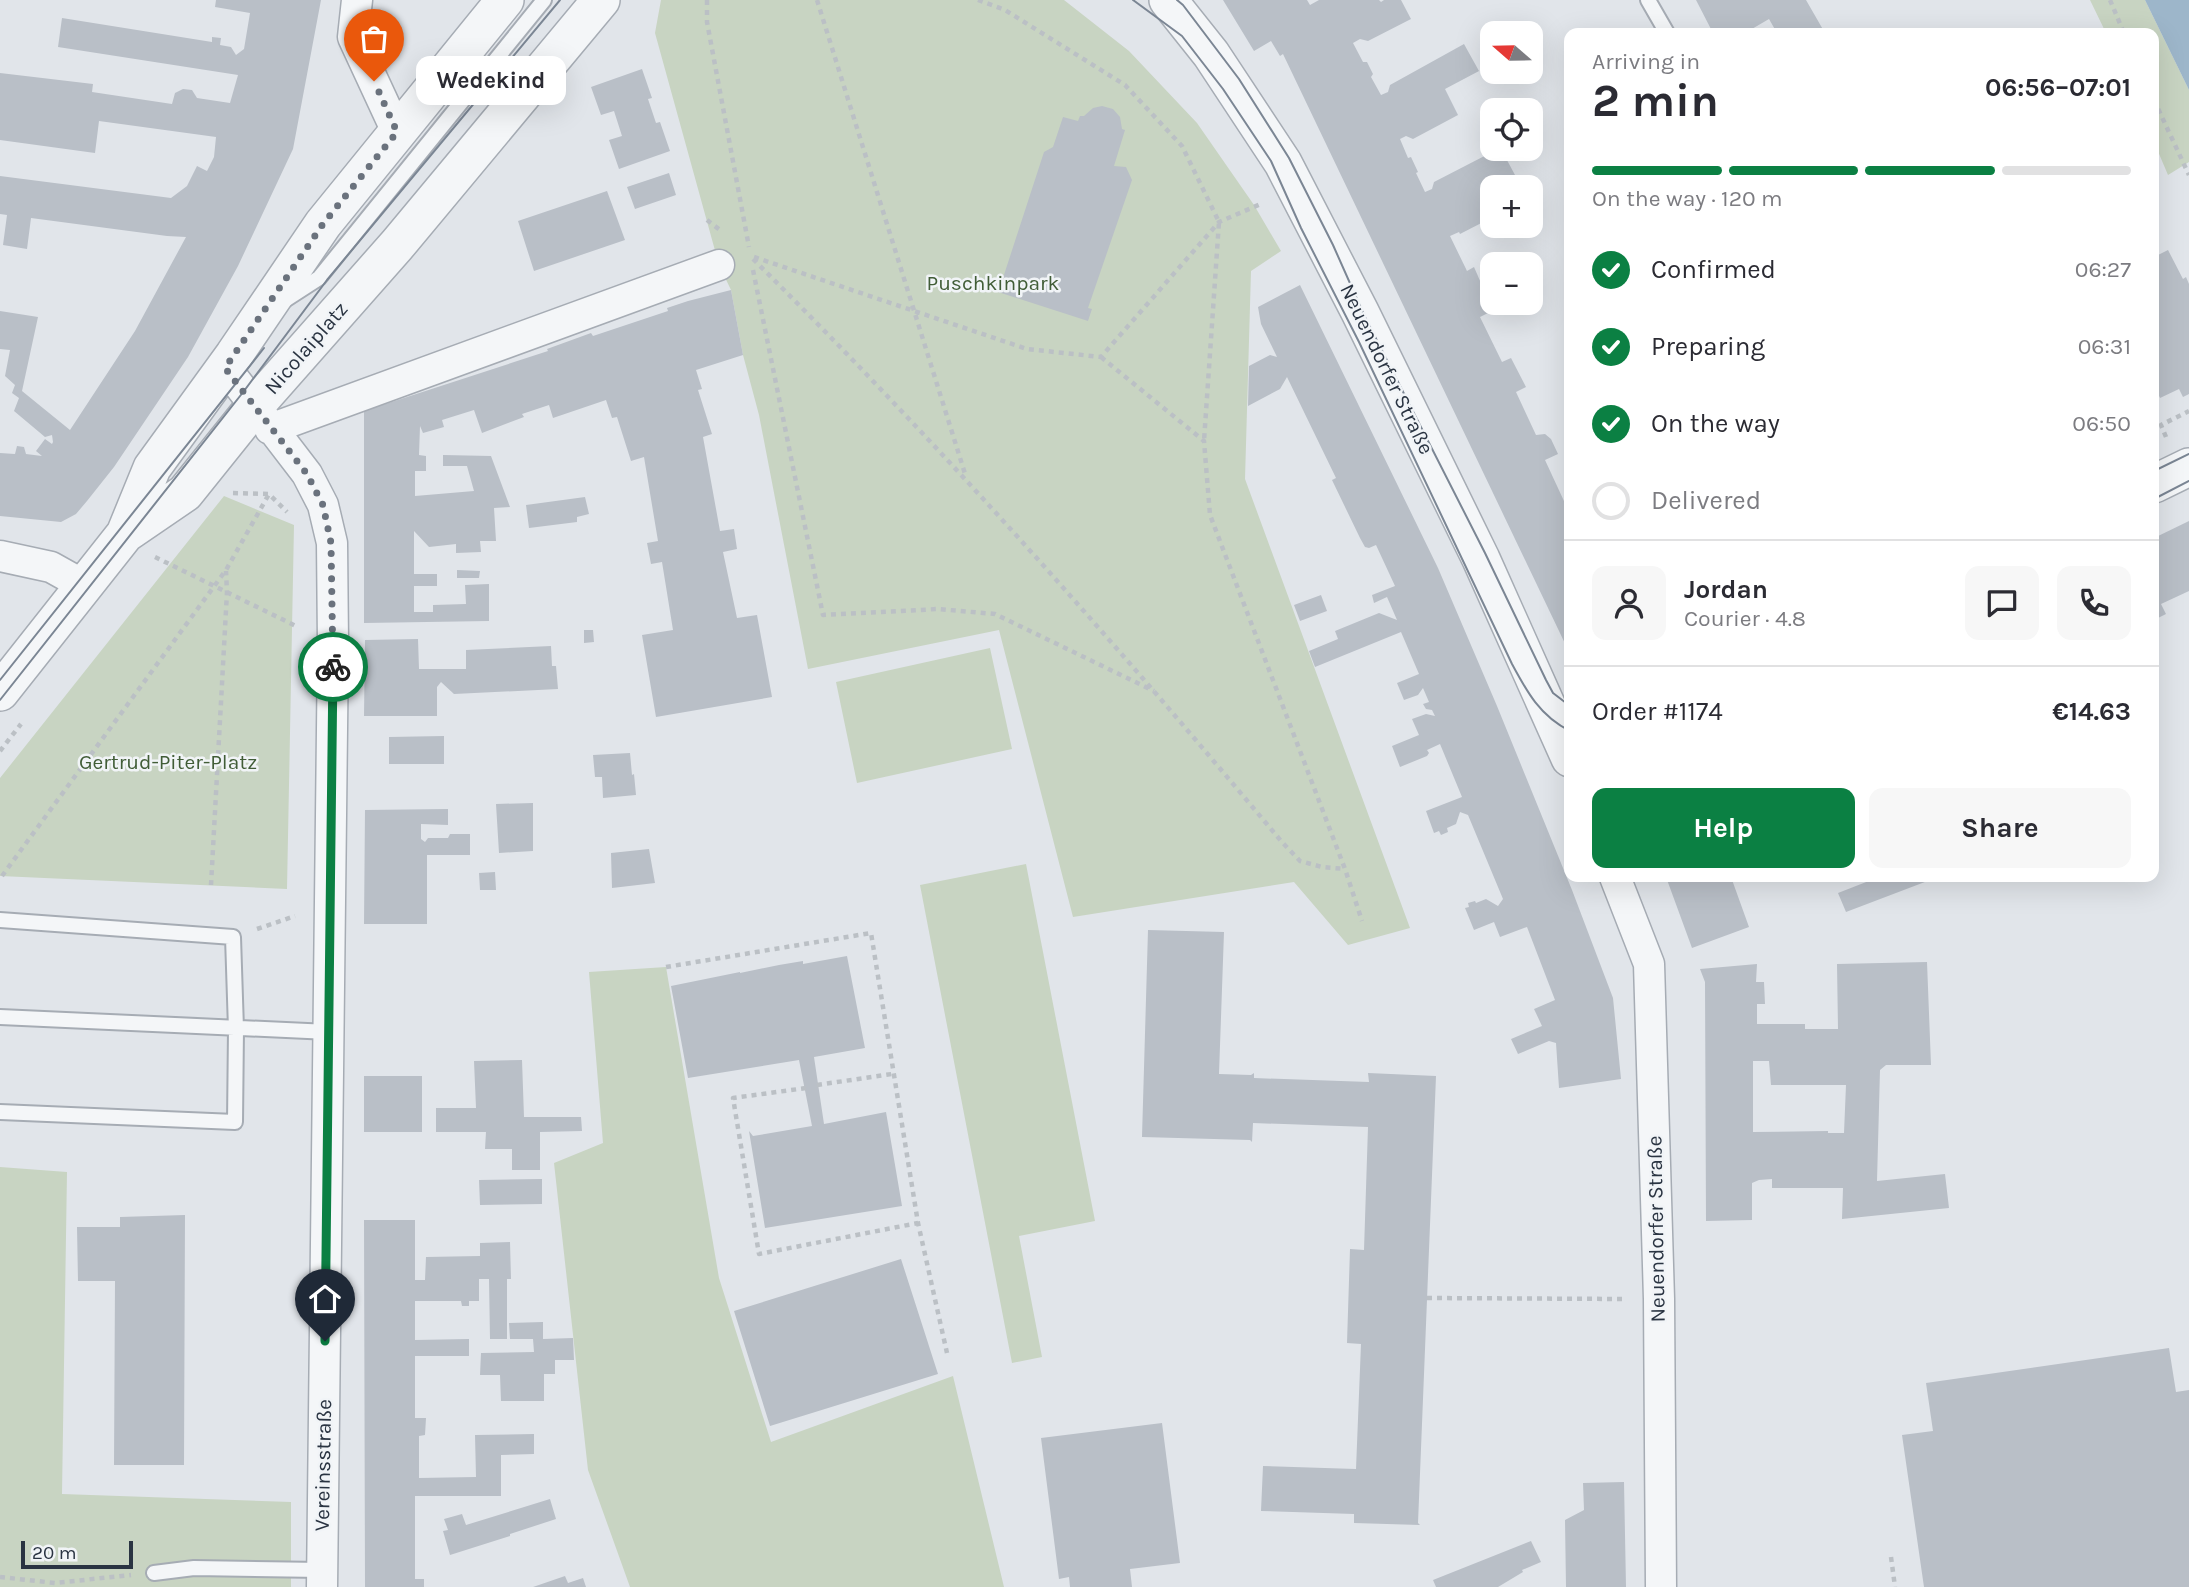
<!DOCTYPE html>
<meta charset="utf-8">
<style>
body{margin:0;font-family:Karla,sans-serif;background:#f7f7f7;color:#2b2b33;height:100vh;display:flex;flex-direction:column;font-size:26px;white-space:nowrap}
*{box-sizing:border-box;margin:0}
p{font-size:23px;color:#7c7c81}
.icon{flex:none;width:38px;height:38px;fill:none;stroke:currentColor;stroke-width:2;stroke-linecap:round;stroke-linejoin:round}
.map{position:relative;flex:1;overflow:hidden}
.sheet{position:absolute;left:1564px;top:28px;width:595px;height:854px;display:flex;flex-direction:column;background:#fff;border-radius:14px;box-shadow:0 7px 28px #0002}
.sheet>*{flex:none}
.needle{width:46px;rotate:290deg}
.fabs{position:absolute;left:1480px;top:21px;display:grid;gap:14px}
.fabs a{display:grid;place-items:center;width:63px;height:63px;border-radius:14px;background:#fff;box-shadow:0 7px 28px #0002;font-size:35px}
.scale{position:absolute;left:21px;bottom:18px;width:112px;box-sizing:border-box;padding-left:7px;border:4px solid #2a3442;border-top:0;font-size:19px;line-height:24px;white-space:nowrap;color:#2a3442;-webkit-text-stroke:5px #f1f4f7;paint-order:stroke}
.pin{position:absolute;display:grid;place-items:center;width:60px;height:60px;color:#fff;margin:-72px -30px;border-radius:50% 50% 50% 0;rotate:-45deg;box-shadow:0 0 7px #0007}
.pin .icon{rotate:45deg}
.courier{position:absolute;display:grid;place-items:center;width:70px;height:70px;margin:-35px;border:5px solid #0b8043;border-radius:50%;background:#fff;color:#222;box-shadow:0 2px 9px #0007}
.bubble{position:absolute;height:49px;border-radius:14px;background:#fff;box-shadow:0 7px 28px #0002;font-size:23px;font-weight:700;line-height:49px;text-align:center}
.headline em{font-style:normal;font-weight:700}
.headline div{display:flex;flex-direction:column-reverse}
.headline{display:flex;align-items:center;justify-content:space-between;height:119px;padding:0 28px}
h1{font-size:46px;font-weight:700;line-height:52px}
.bar{display:grid;grid-template-columns:repeat(4,1fr);gap:10px 7px;align-content:center;height:84px;padding:0 28px}
.bar i{height:9px;border-radius:5px;background:#e1e1e2}
.bar .selected{background:#0b8043}
.bar p{grid-column:span 4}
.line{display:flex;align-items:center;gap:18px;padding:0 28px;border-top:2px solid #e1e1e2}
.line div{flex:1}
.round{display:grid;place-items:center;flex:none;width:74px;height:74px;border-radius:14px;background:#f7f7f7}
ol{padding:0 28px;list-style:none}
li{display:flex;align-items:center;gap:21px;height:77px}
li p{margin-inline-start:auto}
li .icon{padding:7px;border-radius:50%;background:#0b8043;color:#fff;stroke-width:4}
li:last-child{color:#7c7c81}
li i{width:38px;height:38px;border:4px solid #e1e1e2;border-radius:50%}
.cta{display:flex;gap:14px;margin-top:auto;padding:14px 28px}
.cta a{flex:1;height:80px;border-radius:14px;background:#0b8043;color:#fff;font-size:28px;font-weight:700;line-height:80px;text-align:center}
.cta a+a{background:#f7f7f7;color:#2b2b33}
.map>svg:first-child{display:block}
.green{fill:#c8d4c2}
.water{fill:#9db6ca}
.building{fill:#b9bfc7;fill-rule:evenodd}
.lines{fill:none;stroke-linecap:round;stroke-linejoin:round}
.service-casing{stroke:#a6acb4;stroke-width:18}
.minor-casing{stroke:#a6acb4;stroke-width:33}
.tertiary-casing{stroke:#a6acb4;stroke-width:40}
.path{stroke:#bbc0c5;stroke-width:4.5;stroke-dasharray:5 5;stroke-linecap:butt}
.service{stroke:#f4f6f8;stroke-width:14}
.minor{stroke:#f4f6f8;stroke-width:30}
.tertiary{stroke:#f4f6f8;stroke-width:37}
.tram{stroke:#7b8694;stroke-width:2}
.done{stroke:#6a727d;stroke-width:7;stroke-dasharray:0 12.6}
.route{stroke:#0b8043;stroke-width:9}
.labels{text-anchor:middle;stroke-width:5;stroke-linejoin:round;paint-order:stroke}
.park-label{font-size:21px;fill:#415d37;stroke:#f1f4f7}
.street-label{font-size:21px;fill:#2a3442;stroke:#f1f4f7}
</style>
<div class="map">
<svg width="2189" height="1587" viewBox="0 0 2189 1587">
<rect width="100%" height="100%" fill="#e1e5ea"/>
<path class="green" d="M661 0H1064L1129 51 1197 123 1254 205 1281 251 1251 271 1245 479 1410 928 1348 945 1294 882 1073 917 999 630 808 669 759 415 743 355 731 290 719 265 655 33Z
M2090 0H2145L2189 90V162L2168 175 2154 142V33H2106Z
M224 496 294 525 287 889 0 876V778Z
M990 648 1012 749 857 783 836 682Z
M1026 864 1095 1221 1019 1236 1042 1357 1012 1363 920 885Z
M666 967 719 1278 771 1442 953 1376 1004 1587H630L588 1470 554 1163 603 1143 589 972Z
M0 1167 67 1172 62 1494 291 1502V1587H0Z"/>
<path class="water" d="M2145 0H2189V90Z"/>
<path class="building" d="M216 0H321L293 149 238 266 188 357 114 467 87 501 76 514 61 522 0 516V453L15 454 17 446 24 447 26 454 42 456 36 451 45 439 52 444 53 442 52 435 45 437 14 411 19 398 12 393 15 385 5 376 10 350 0 349V311L38 317 22 391 70 430 135 331 186 237 167 236 31 218 27 249 3 245 7 215 0 214V176L171 198 187 186 197 166 207 171 214 157 216 137 99 121 95 153 0 140V73L93 84 92 92 172 104 175 93 183 89 192 90 197 98 230 103 238 75 58 47 62 18 212 42V37L221 38 220 45 231 47 236 55 244 49 250 13 215 7Z
M1223 0H1307L1310 5 1319 0H1379L1381 2 1384 0H1401L1411 19 1368 41 1360 39 1353 43 1363 62H1367L1373 74 1371 77 1381 95 1388 92 1390 85 1464 44 1479 71 1445 89 1458 115 1413 139 1406 136 1400 139 1408 158 1411 157 1418 172 1416 173 1425 192 1432 189 1434 182 1498 149H1501L1515 175 1486 190 1493 203V217L1460 234 1459 232 1450 236 1467 271 1474 267 1484 290 1480 292 1490 312 1480 317 1502 362 1511 358 1526 387 1516 392 1536 435 1545 434 1551 439 1558 454 1545 460 1570 514V654L1283 54 1280 56 1271 41 1254 51Z
M1696 0H1806L1825 33H1777L1769 19 1745 33H1713Z
M642 69 652 98 648 99 656 123 660 122 670 151 619 169 609 140 622 136 614 111 601 115 591 87Z
M1102 106 1113 109 1120 117 1122 129 1125 130 1114 166 1126 167 1132 180 1088 308 1092 309 1088 321 995 291 999 280 1002 281 1044 152 1053 147 1063 117 1078 121 1080 116H1084L1093 108Z
M669 173 676 195 635 209 627 187Z
M607 191 625 240 534 271 518 221Z
M2168 250 2183 279 2186 277 2189 284V394L2183 397 2179 389 2160 398 2154 385V257Z
M1300 285 1438 568 1497 706 1572 890 1613 998 1621 1079 1559 1088 1556 1043 1549 1041 1518 1054 1511 1039 1542 1026 1534 1009 1555 1000 1527 927 1500 937 1494 922 1474 930 1465 908 1469 907 1468 903 1475 901 1476 903 1486 899 1498 906 1503 899 1468 815 1460 812 1456 824 1447 828 1448 832 1441 835 1439 831 1434 833 1426 811 1462 797 1440 744 1427 750 1429 753 1427 756 1400 767 1392 746 1419 735 1412 719 1426 714 1435 716 1432 710 1426 709 1423 704 1429 702 1423 688 1418 695 1404 700 1397 683 1419 674 1401 632 1315 667 1309 651 1338 639 1335 631 1379 613 1397 620 1387 597 1374 603 1372 595 1395 586 1376 545 1369 548 1365 547 1360 538 1332 480 1336 478 1287 377 1280 389 1248 406 1249 366 1270 355 1277 357 1261 324 1258 307Z
M731 290 743 355 696 370 702 389 698 390 712 434 703 437 720 531 734 529 737 549 723 552 737 618 757 615 772 697 656 717 642 635 673 630 662 562 651 564 647 543 658 541 644 457 631 461 617 417 612 418 606 400 553 418 549 405 522 414 524 417 482 433 474 410 442 420 444 427 423 433 420 426 419 455 426 456V471H415V496L474 491 467 466H443V455L491 456 510 507 494 508 496 541H480L481 552 456 553V544L429 547 414 531V574H437V586H414V612H433V605L466 604 465 585 489 584V621L364 623V411L548 351 547 349 591 333 593 336 668 311 667 308 688 301Z
M585 497 589 514 577 517V522L529 528 526 505Z
M2189 521V591L2161 604 2166 614 2154 620V538Z
M457 570 480 571 479 578H457Z
M1321 595 1327 611 1300 621 1294 605Z
M584 630H593L594 642 584 643Z
M418 639 419 669H466V650L551 646 552 666H556L558 689 454 694 441 682 437 687V716H364L365 640Z
M444 736V764H389V737Z
M630 753 632 775 634 774 636 795 603 798 602 777H595L593 755Z
M533 803V851L499 853 496 804Z
M448 809V825L421 824V839L425 842 428 838H448L450 834H470V855H427V924H364L365 810Z
M649 849 655 883 612 888 611 853Z
M495 872 496 890H480L479 873Z
M1666 877H1731L1749 927 1692 948Z
M1879 877H1938L1846 912 1838 893Z
M1148 930 1224 932 1219 1074 1251 1075 1254 1073V1078L1369 1082 1368 1073 1436 1076 1418 1523 1420 1525 1354 1523V1514L1261 1511 1263 1466 1356 1469 1361 1344 1347 1343 1350 1249 1364 1250 1368 1127 1253 1123 1252 1142 1250 1140 1142 1137Z
M847 956 865 1048 814 1057 824 1124 886 1112 902 1206 765 1228 749 1131 753 1136 812 1126 799 1060 688 1078 671 986 740 972V973L779 965 803 961V964Z
M1927 962 1931 1065H1886L1880 1070 1877 1181 1945 1174 1949 1208 1842 1219 1843 1188H1772V1179L1759 1180 1752 1183V1220L1706 1221 1705 982 1700 969 1757 964 1756 982H1764L1765 1004H1757V1024H1805V1029H1838L1837 964ZM1753 1061H1769L1771 1085H1846L1844 1133H1828V1131L1753 1132Z
M522 1060 524 1117H581L582 1131 540 1132V1170H512V1149H485L486 1132H436V1108H476L474 1061Z
M364 1076H422V1132H364Z
M542 1179V1204L480 1205 479 1180Z
M185 1215 184 1465H114L115 1281H78L77 1227H120V1217Z
M364 1220H415V1280H425L426 1257 480 1256V1243L510 1242 511 1279H507V1339H490L489 1279H479V1301H469V1306H462L461 1301H415V1340L469 1339V1356H415V1418H426L425 1435 419 1436V1478L476 1477 475 1435 534 1434V1454L501 1455V1496H415V1579H424V1587H365Z
M901 1259 938 1374 770 1426 734 1311Z
M543 1322V1339L573 1338 574 1360H555V1374H544V1401H501L500 1375H480L481 1353 534 1352 533 1339H510L509 1323Z
M2169 1348 2176 1392 2189 1390V1587H1924L1902 1435 1933 1431 1926 1383Z
M1162 1423 1180 1563 1130 1569 1132 1587H1070L1069 1577 1059 1579 1041 1438Z
M1624 1482 1626 1587H1566L1565 1520 1584 1510 1583 1483Z
M550 1499 556 1519 510 1534V1536L450 1555 443 1531 448 1530 444 1519 462 1514 466 1525Z
M1531 1541 1541 1562 1522 1570 1523 1572 1498 1587H1436L1433 1580Z
M565 1576 568 1583 583 1578 586 1587H533Z"/>
<g class="lines">
<defs>
<path id="service" d="M1648 0 1667 33
M285 300 319 278 544 0
M0 920 233 937 236 1029 235 1122 0 1112
M0 1017 329 1032
M154 1573 194 1568 322 1570"/>
<path id="minor" d="M357 0 353 37 397 132
M225 367 307 474 323 505 332 543 333 644 322 1587
M270 429 719 265
M0 556 51 567 85 586
M1615 877 1649 964 1659 1299 1661 1587"/>
<path id="tertiary" d="M1168 0 1211 54 1283 163 1360 312 1481 559 1570 758
M2154 484 2189 467
M125 534 185 493 254 407 397 245 601 0
M0 692 125 534 152 468 234 355 323 224 505 0"/>
</defs>
<use href="#service" class="service-casing"/>
<use href="#minor" class="minor-casing"/>
<use href="#tertiary" class="tertiary-casing"/>
<path class="path" d="M707 0V22L749 247
M817 0 966 477
M978 0 1005 10 1125 85 1182 146 1219 222 1204 441
M2110 0 2124 33
M2154 100 2189 175
M707 220 720 230
M754 257 1027 349 1101 357 1219 222 1263 203
M753 259C939 443 1113 640 1281 841L1300 861 1322 867 1345 869
M753 270 823 615 938 609 995 614 1154 691
M1101 357 1204 441 1210 515 1345 869 1362 921
M2166 437 2161 425 2189 411
M233 493 269 494 287 512
M155 557 298 627
M0 751 21 724
M2 876 226 570 269 494
M211 885 227 592 226 571
M257 929 295 916
M666 967 871 933 918 1223 947 1353
M817 1085 892 1074
M806 1088 733 1098 759 1254 918 1223
M1427 1298 1627 1299
M1891 1557 1895 1587
M0 1577 55 1583 131 1575"/>
<use href="#service" class="service"/>
<use href="#minor" class="minor"/>
<use href="#tertiary" class="tertiary"/>
<path class="tram" d="M1133 0 1182 36 1223 89 1271 161 1301 228 1359 342 1512 664C1527 692 1540 716 1570 731
M1177 0 1183 5 1239 79 1289 158 1333 245 1365 317 1485 553 1546 680 1553 693 1570 706
M2154 471 2189 454
M2154 499 2189 481
M0 680 264 348
M0 700 244 391 327 280 560 0"/>
</g>
<g class="lines">
<path class="done" d="M333 667 331 543 323 505 307 474 225 368 323 224 397 132 374 81"/>
<path class="route" d="M325 1341 333 667"/>
</g>
<g class="labels">
<g class="park-label">
<text x="993" y="290">Puschkinpark</text>
<text x="168" y="769">Gertrud-Piter-Platz</text>
</g>
<g class="street-label">
<text transform="translate(306 348) rotate(-49)" y="7">Nicolaiplatz</text>
<text transform="translate(1387 369) rotate(64)" y="7">Neuendorfer Straße</text>
<text transform="translate(1656 1229) rotate(-91)" y="7">Neuendorfer Straße</text>
<text transform="translate(323 1465) rotate(-89)" y="7">Vereinsstraße</text>
</g>
</g>
</svg>
<div class="fabs">
<a><svg class="needle" viewBox="-14 -14 28 28"><path d="M0-13l5 13h-10z" fill="#e53935"/><path d="M0 13l5-13h-10z" fill="#7c7c81"/></svg></a>
<a><svg class="icon" aria-label="locate" viewBox="0 0 24 24"><circle cx="12" cy="12" r="6"/><path d="M12 2v4M12 18v4M2 12h4M18 12h4"/></svg></a>
<a>+</a>
<a>−</a>
</div>
<div class="scale">20 m</div>
<div class="pin" style="left:374px;top:81px;background:#ea580c"><svg class="icon" aria-label="bag" viewBox="0 0 24 24"><path d="M5 8h14l-1 12H6zM9 8a3 3 0 0 1 6 0"/></svg></div>
<div class="pin" style="left:325px;top:1341px;background:#1f2937"><svg class="icon" aria-label="home" viewBox="0 0 24 24"><path d="M3 11l9-7 9 7M6 9v11h12V9"/></svg></div>
<div class="courier" style="left:333px;top:667px"><svg class="icon" aria-label="bike" viewBox="0 0 24 24"><circle cx="6" cy="16" r="4"/><circle cx="18" cy="16" r="4"/><path d="M6 16l4-8h5l3 8M10 8l3 8H6M13 5h3"/></svg></div>
<div class="bubble" style="left:416px;top:56px;width:150px">Wedekind</div>
<section class="sheet">
<div class="headline"><div><h1>2 min</h1><p>Arriving in</p></div><em>06:56–07:01</em></div>
<div class="bar"><i class="selected"></i><i class="selected"></i><i class="selected"></i><i></i><p>On the way · 120 m</p></div>
<ol>
<li><svg class="icon" aria-label="check" viewBox="0 0 24 24"><path d="M5 12l5 5 9-10"/></svg>Confirmed<p>06:27</p></li>
<li><svg class="icon" aria-label="check" viewBox="0 0 24 24"><path d="M5 12l5 5 9-10"/></svg>Preparing<p>06:31</p></li>
<li><svg class="icon" aria-label="check" viewBox="0 0 24 24"><path d="M5 12l5 5 9-10"/></svg>On the way<p>06:50</p></li>
<li><i></i>Delivered</li>
</ol>
<div class="line" style="height:126px"><a class="round"><svg class="icon" aria-label="person" viewBox="0 0 24 24"><circle cx="12" cy="8" r="4"/><path d="M4 21q1-7 8-7t8 7"/></svg></a><div><b>Jordan</b><p>Courier · 4.8</p></div><a class="round"><svg class="icon" aria-label="chat" viewBox="0 0 24 24"><path d="M4 5h16v11H9l-5 4z"/></svg></a><a class="round"><svg class="icon" aria-label="phone" viewBox="0 0 24 24"><path d="M5 4h4l2 5-3 2q2 4 5 5l2-3 5 2v4C11 20 4 13 5 4z"/></svg></a></div>
<div class="line" style="height:91px"><div>Order #1174</div><b>€14.63</b></div>
<div class="cta"><a>Help</a><a>Share</a></div>
</section>
</div>
